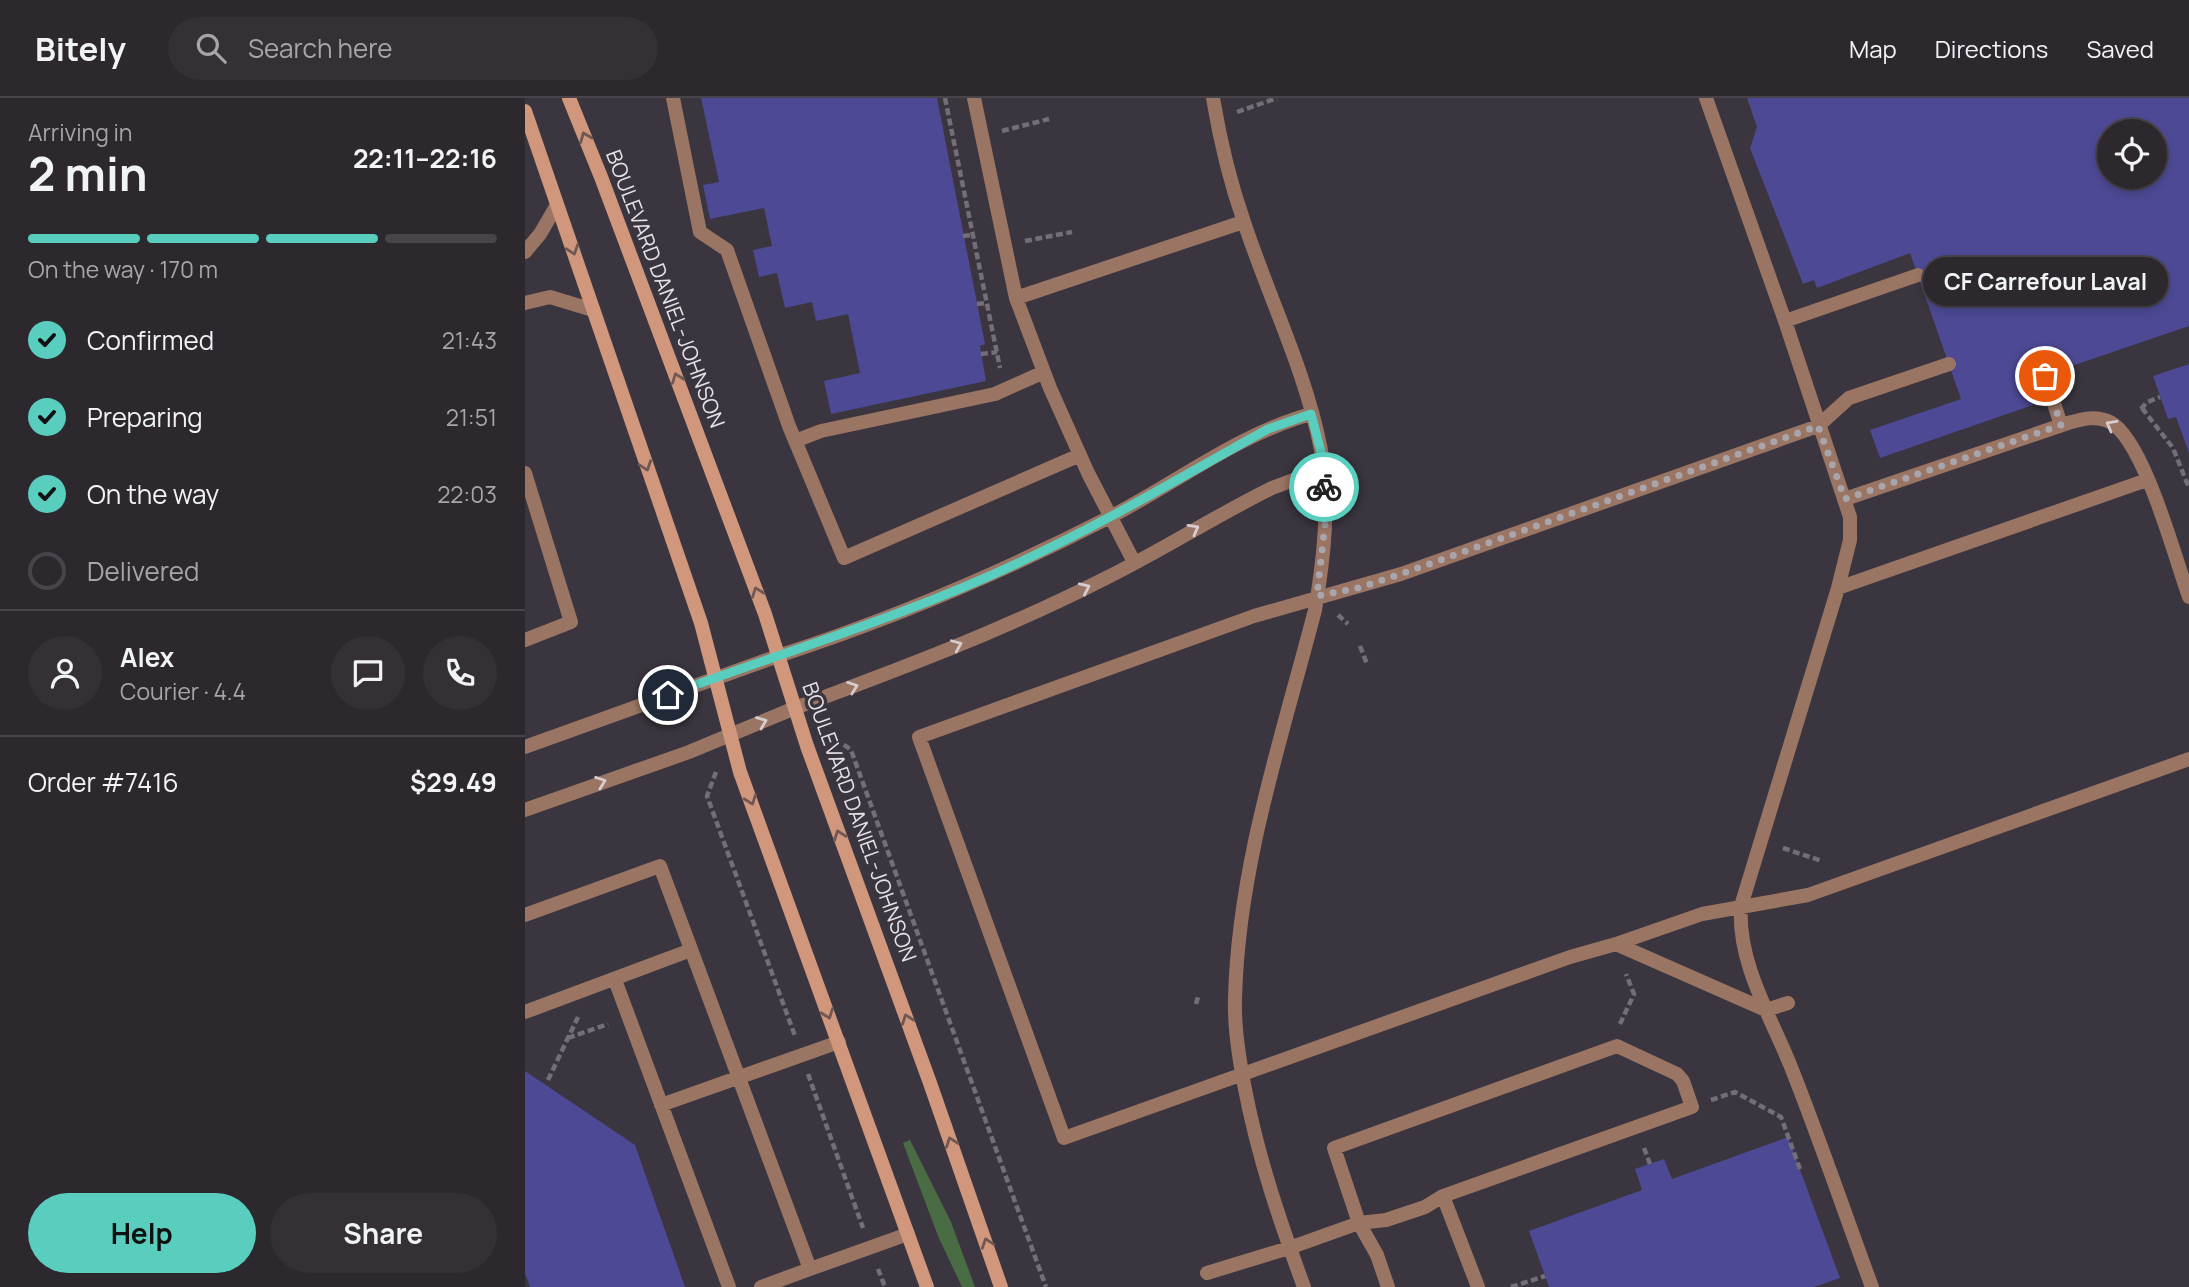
<!DOCTYPE html>
<meta charset="utf-8">
<style>
body{margin:0;font-family:Manrope,sans-serif;background:#343036;color:#f1f3f6;height:100vh;display:flex;flex-direction:column;font-size:26px;white-space:nowrap}
*{box-sizing:border-box;margin:0}
p{font-size:23px;color:#a6a6aa}
.icon{flex:none;width:38px;height:38px;fill:none;stroke:currentColor;stroke-width:2;stroke-linecap:round;stroke-linejoin:round}
.map{position:relative;flex:1;overflow:hidden}
.side{display:flex;flex-direction:column;background:#2c282e;width:525px}
.side>*{flex:none}
.fabs{position:absolute;left:1572px;top:21px;display:grid;gap:14px}
.fabs a{display:grid;place-items:center;width:70px;height:70px;border-radius:50%;background:#2c282e;box-shadow:0 4px 10px #0003,0 0 0 2px #48444a;font-size:35px}
.pin{position:absolute;display:grid;place-items:center;width:60px;height:60px;color:#fff;margin:-30px;border:4px solid #fff;border-radius:50%;box-shadow:0 2px 7px #0007}
.courier{position:absolute;display:grid;place-items:center;width:70px;height:70px;margin:-35px;border:5px solid #59cebf;border-radius:50%;background:#fff;color:#222;box-shadow:0 2px 9px #0007}
.bubble{position:absolute;height:49px;border-radius:24px;background:#2c282e;box-shadow:0 4px 10px #0003,0 0 0 2px #48444a;font-size:23px;font-weight:700;line-height:49px;text-align:center}
.summary em{font-style:normal;font-weight:700}
.summary div{display:flex;flex-direction:column-reverse}
.summary{display:flex;align-items:center;justify-content:space-between;height:119px;padding:0 28px}
h1{font-size:46px;font-weight:700;line-height:52px}
.bar{display:grid;grid-template-columns:repeat(4,1fr);gap:10px 7px;align-content:center;height:84px;padding:0 28px}
.bar i{height:9px;border-radius:5px;background:#48444a}
.bar .current{background:#59cebf}
.bar p{grid-column:span 4}
.line{display:flex;align-items:center;gap:18px;padding:0 28px;border-top:2px solid #48444a}
.line div{flex:1}
.round{display:grid;place-items:center;flex:none;width:74px;height:74px;border-radius:37px;background:#343036}
ol{padding:0 28px;list-style:none}
li{display:flex;align-items:center;gap:21px;height:77px}
li p{margin-inline-start:auto}
li .icon{padding:7px;border-radius:50%;background:#59cebf;color:#111;stroke-width:4}
li:last-child{color:#a6a6aa}
li i{width:38px;height:38px;border:4px solid #48444a;border-radius:50%}
.action{display:flex;gap:14px;margin-top:auto;padding:14px 28px}
.action a{flex:1;height:80px;border-radius:42px;background:#59cebf;color:#111;font-size:28px;font-weight:700;line-height:80px;text-align:center}
.action a+a{background:#343036;color:#f1f3f6}
header{display:flex;align-items:center;gap:42px;box-sizing:border-box;height:98px;padding:0 35px;background:#2c282e;border-bottom:2px solid #48444a}
header strong{font-size:33px}
nav{display:flex;gap:38px;margin-inline-start:auto;font-size:24px}
.search{width:490px;height:63px;background:#343036;display:flex;align-items:center;gap:18px;box-sizing:border-box;padding:0 24px;border-radius:38px;color:#a6a6aa;font-size:26px}
main{display:flex;flex:1;min-height:0}
.map>svg:first-child{display:block}
.green{fill:#496c45}
.building{fill:#4d4994;fill-rule:evenodd}
.lines{fill:none;stroke-linecap:round;stroke-linejoin:round}
.path{stroke:#746f77;stroke-width:4.5;stroke-dasharray:7 3.5;stroke-linecap:butt}
.lane{stroke:#9a7564;stroke-width:14}
.street{stroke:#9a7564;stroke-width:14}
.secondary{stroke:#d1977c;stroke-width:14}
.oneway{stroke:#6f5754}
.oneway2{stroke:#d6ccce}
.done{stroke:#a9a5ac;stroke-width:7;stroke-dasharray:0 12.6}
.route{stroke:#59cebf;stroke-width:9}
.labels{text-anchor:middle;stroke-width:7;stroke-linejoin:round;paint-order:stroke}
.street-label{font-size:21px;fill:#e5e2e8;stroke:#3a353e}
</style>
<header>
<strong>Bitely</strong>
<div class="search"><svg class="icon" aria-label="search" viewBox="0 0 24 24"><circle cx="10" cy="10" r="6"/><path d="M15 15l6 6"/></svg>Search here</div>
<nav><a>Map</a><a>Directions</a><a>Saved</a></nav>
</header>
<main>
<section class="side">
<div class="summary"><div><h1>2 min</h1><p>Arriving in</p></div><em>22:11–22:16</em></div>
<div class="bar"><i class="current"></i><i class="current"></i><i class="current"></i><i></i><p>On the way · 170 m</p></div>
<ol>
<li><svg class="icon" aria-label="check" viewBox="0 0 24 24"><path d="M5 12l5 5 9-10"/></svg>Confirmed<p>21:43</p></li>
<li><svg class="icon" aria-label="check" viewBox="0 0 24 24"><path d="M5 12l5 5 9-10"/></svg>Preparing<p>21:51</p></li>
<li><svg class="icon" aria-label="check" viewBox="0 0 24 24"><path d="M5 12l5 5 9-10"/></svg>On the way<p>22:03</p></li>
<li><i></i>Delivered</li>
</ol>
<div class="line" style="height:126px"><a class="round"><svg class="icon" aria-label="person" viewBox="0 0 24 24"><circle cx="12" cy="8" r="4"/><path d="M4 21q1-7 8-7t8 7"/></svg></a><div><b>Alex</b><p>Courier · 4.4</p></div><a class="round"><svg class="icon" aria-label="chat" viewBox="0 0 24 24"><path d="M4 5h16v11H9l-5 4z"/></svg></a><a class="round"><svg class="icon" aria-label="phone" viewBox="0 0 24 24"><path d="M5 4h4l2 5-3 2q2 4 5 5l2-3 5 2v4C11 20 4 13 5 4z"/></svg></a></div>
<div class="line" style="height:91px"><div>Order #7416</div><b>$29.49</b></div>
<div class="action"><a>Help</a><a>Share</a></div>
</section>
<div class="map">
<svg width="1664" height="1189" viewBox="0 0 1664 1189">
<rect width="100%" height="100%" fill="#3a353e"/>
<path class="green" d="M385 1042 426 1124 450 1189H437L413 1138 378 1045Z"/>
<path class="building" d="M176 0H412L460 246 455 248 461 283 306 316 299 283 335 275 323 216 291 223 287 204 260 210 252 175 234 179 228 152 247 148 239 110 185 121 178 87 194 84Z
M1222 0H1664V228L1500 284 1508 307 1355 360 1345 332 1436 301 1385 155 1292 190 1289 182 1278 186 1225 50 1232 29ZM1584 33H1629V79H1584Z
M1664 266V355L1651 319 1643 321 1628 278Z
M0 973 110 1047 160 1189H5L0 1176Z
M1263 1039 1315 1180 1289 1189H1024L1004 1133 1117 1092 1110 1071 1139 1061 1147 1081Z"/>
<g class="lines">
<path class="path" d="M420 0 475 270
M712 14 752 0
M477 33 524 21
M438 138 448 137
M500 143 547 134
M452 206 462 205
M456 256 472 254
M1617 310 1648 350 1664 390
M1616 311 1622 304 1635 299
M813 517 823 526
M835 548 842 566
M302 634 326 652 521 1189
M191 674 182 698 270 938
M1258 750 1297 763
M671 906 673 899
M1095 926 1109 896 1101 876
M43 940 83 926
M283 976 338 1130
M23 982 53 919
M1186 1002 1210 994 1256 1019 1275 1071
M1119 1050 1125 1066
M353 1171 360 1189
M986 1189 1020 1178"/>
<path class="lane" d="M148 0 175 134 202 152 264 328 319 460 555 357
M449 0 491 200 525 290 563 375 609 464
M688 0C695 42 705 84 719 124 744 200 781 274 796 352 805 405 799 460 790 512 757 639 713 769 710 901 709 931 714 961 720 991 733 1059 755 1124 779 1189
M1181 0 1260 223 1325 419V442L1313 490 1216 808C1212 864 1246 919 1266 969 1295 1042 1320 1116 1347 1189
M0 154 15 136 32 107
M491 200 718 124
M0 205 25 199 68 212
M1260 223 1393 177
M1424 266 1324 300 1293 328 876 476 729 518 394 639 539 1040 1045 859 1091 846 1177 816 1283 797 1664 661
M1520 278 1536 327
M270 343 296 333 470 296 519 274
M0 375 46 524 0 542
M1320 401 1543 325C1557 321 1571 317 1585 324 1619 342 1650 460 1664 499
M1313 490 1622 382
M253 558C367 521 476 475 583 420 650 386 713 336 786 316
M270 610C375 571 479 532 579 481 636 453 690 418 747 390L774 380 798 374
M0 817 135 768 285 1171 383 1136
M1091 846 1241 912 1263 905
M90 882 204 1189
M0 914 166 852
M136 1007 314 944
M918 1098 953 1189
M682 1175 764 1150 834 1125 861 1122 900 1109 918 1098 1167 1009 1158 983 1152 976 1092 948 809 1050 834 1125 852 1157 863 1189
M236 1189 285 1171"/>
<path class="street" d="M0 649 253 558
M0 712 164 654 270 610"/>
<path class="secondary" d="M44 0 76 79 240 516 282 648 405 985 476 1189
M0 13 176 525 215 674 402 1189"/>
</g>
<defs><path id="oneway-chevron" d="M-2-3.5L2.5 0L-2 3.5" fill="none" stroke-width="1.6" stroke-linecap="round" stroke-linejoin="round" transform="scale(1.75)"/></defs>
<g class="oneway">
<use href="#oneway-chevron" transform="translate(60 39) rotate(-112)"/>
<use href="#oneway-chevron" transform="translate(48 152) rotate(71)"/>
<use href="#oneway-chevron" transform="translate(152 280) rotate(-110)"/>
<use href="#oneway-chevron" transform="translate(121 368) rotate(71)"/>
<use href="#oneway-chevron" transform="translate(232 494) rotate(-110)"/>
<use href="#oneway-chevron" transform="translate(226 702) rotate(70)"/>
<use href="#oneway-chevron" transform="translate(314 737) rotate(-110)"/>
<use href="#oneway-chevron" transform="translate(303 916) rotate(70)"/>
<use href="#oneway-chevron" transform="translate(382 921) rotate(-110)"/>
<use href="#oneway-chevron" transform="translate(426 1044) rotate(-110)"/>
<use href="#oneway-chevron" transform="translate(462 1145) rotate(-108)"/>
</g>
<g class="oneway2">
<use href="#oneway-chevron" transform="translate(1586 327) rotate(-151)"/>
<use href="#oneway-chevron" transform="translate(669 431) rotate(-29)"/>
<use href="#oneway-chevron" transform="translate(560 490) rotate(-25)"/>
<use href="#oneway-chevron" transform="translate(432 547) rotate(-23)"/>
<use href="#oneway-chevron" transform="translate(328 589) rotate(-20)"/>
<use href="#oneway-chevron" transform="translate(237 624) rotate(-22)"/>
<use href="#oneway-chevron" transform="translate(76 684) rotate(-20)"/>
</g>
<g class="lines">
<path class="done" d="M799 389 801 417 792 498 833 490 876 476 1293 328 1320 401 1536 327 1520 278"/>
<path class="route" d="M143 597C261 553 381 518 495 464 580 425 661 376 743 331L786 316 796 354 799 389"/>
</g>
<g class="labels">
<g class="street-label">
<text transform="translate(140 191) rotate(69)" y="7">BOULEVARD DANIEL-JOHNSON</text>
<text transform="translate(334 724) rotate(70)" y="7">BOULEVARD DANIEL-JOHNSON</text>
</g>
</g>
</svg>
<div class="fabs">
<a><svg class="icon" aria-label="locate" viewBox="0 0 24 24"><circle cx="12" cy="12" r="6"/><path d="M12 2v4M12 18v4M2 12h4M18 12h4"/></svg></a>
</div>
<div class="pin" style="left:1520px;top:278px;background:#ea580c"><svg class="icon" aria-label="bag" viewBox="0 0 24 24"><path d="M5 8h14l-1 12H6zM9 8a3 3 0 0 1 6 0"/></svg></div>
<div class="pin" style="left:143px;top:597px;background:#1f2937"><svg class="icon" aria-label="home" viewBox="0 0 24 24"><path d="M3 11l9-7 9 7M6 9v11h12V9"/></svg></div>
<div class="courier" style="left:799px;top:389px"><svg class="icon" aria-label="bike" viewBox="0 0 24 24"><circle cx="6" cy="16" r="4"/><circle cx="18" cy="16" r="4"/><path d="M6 16l4-8h5l3 8M10 8l3 8H6M13 5h3"/></svg></div>
<div class="bubble" style="left:1398px;top:159px;width:245px">CF Carrefour Laval</div>
</div>
</main>
